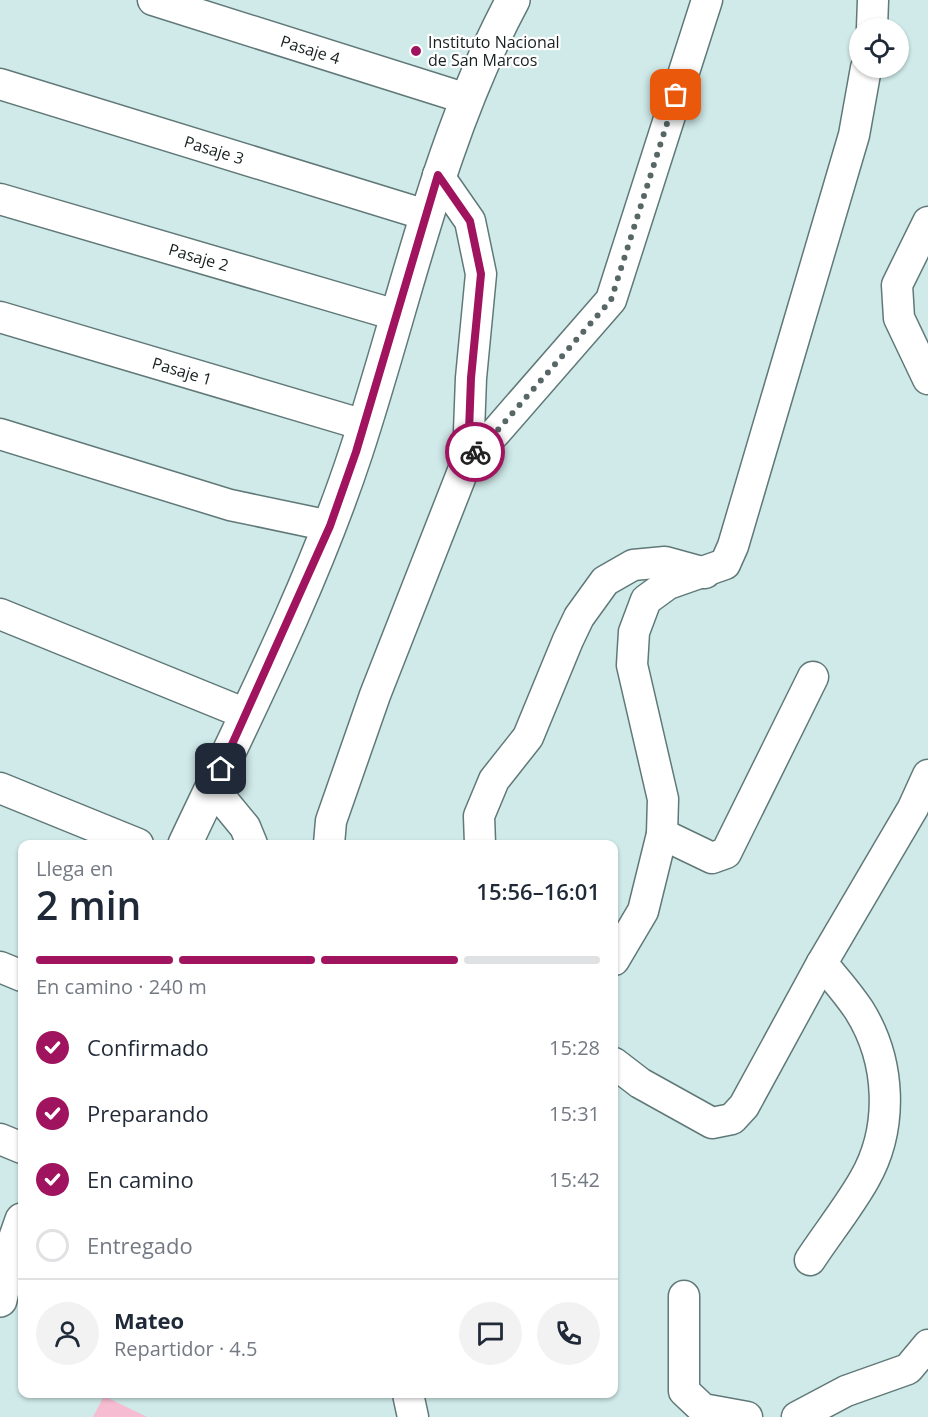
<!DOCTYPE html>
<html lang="es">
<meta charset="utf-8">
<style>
body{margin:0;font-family:"Open Sans",sans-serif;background:#f2f2f3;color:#1f2937;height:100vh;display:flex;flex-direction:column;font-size:22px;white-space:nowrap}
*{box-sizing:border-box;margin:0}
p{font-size:20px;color:#747a83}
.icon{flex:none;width:33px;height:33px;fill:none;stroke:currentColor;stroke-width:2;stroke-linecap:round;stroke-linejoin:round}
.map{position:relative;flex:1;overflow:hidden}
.side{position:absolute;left:18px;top:840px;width:600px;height:558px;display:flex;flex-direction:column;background:#fff;border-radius:12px;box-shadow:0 2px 4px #0004}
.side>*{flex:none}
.buttons{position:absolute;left:849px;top:18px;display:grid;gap:12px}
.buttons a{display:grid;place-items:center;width:60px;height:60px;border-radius:50%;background:#fff;box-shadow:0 2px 4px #0004;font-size:30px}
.pin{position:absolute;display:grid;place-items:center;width:51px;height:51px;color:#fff;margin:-26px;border-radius:12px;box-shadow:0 3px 9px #0006}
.courier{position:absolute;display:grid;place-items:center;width:60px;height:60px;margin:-30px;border:4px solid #a0145f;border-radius:50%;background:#fff;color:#222;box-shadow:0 2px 8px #0007}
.overview em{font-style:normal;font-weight:600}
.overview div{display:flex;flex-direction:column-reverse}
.overview{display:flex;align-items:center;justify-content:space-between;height:102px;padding:0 18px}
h1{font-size:39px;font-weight:600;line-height:45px}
.bar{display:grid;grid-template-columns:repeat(4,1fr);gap:9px 6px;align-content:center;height:72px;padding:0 18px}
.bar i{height:8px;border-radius:4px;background:#e0e1e3}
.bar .selected{background:#a0145f}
.bar p{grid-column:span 4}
.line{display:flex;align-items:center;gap:15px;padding:0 18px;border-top:2px solid #e0e1e3}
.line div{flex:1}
.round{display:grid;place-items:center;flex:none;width:63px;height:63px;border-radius:32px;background:#f2f2f3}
ol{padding:0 18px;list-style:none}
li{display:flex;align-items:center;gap:18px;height:66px}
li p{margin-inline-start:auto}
li .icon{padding:6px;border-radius:50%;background:#a0145f;color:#fff;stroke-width:4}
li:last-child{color:#747a83}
li i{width:33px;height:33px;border:3px solid #e0e1e3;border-radius:50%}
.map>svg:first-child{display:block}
.green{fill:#f6bcd1}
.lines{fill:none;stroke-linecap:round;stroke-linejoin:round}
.street-casing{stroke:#607978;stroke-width:33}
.secondary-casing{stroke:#607978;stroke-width:36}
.street{stroke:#fff;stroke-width:30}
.secondary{stroke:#fff;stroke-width:33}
.done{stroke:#576766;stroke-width:6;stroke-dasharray:0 10.8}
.route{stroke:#a0145f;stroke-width:8}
.poi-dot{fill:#a0145f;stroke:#fff;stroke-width:2}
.labels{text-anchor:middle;stroke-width:4.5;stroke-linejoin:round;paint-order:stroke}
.poi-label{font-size:16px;fill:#172120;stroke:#fff;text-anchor:start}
.street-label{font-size:16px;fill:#172120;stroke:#fff}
</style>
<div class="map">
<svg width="928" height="1417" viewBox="0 0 928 1417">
<rect width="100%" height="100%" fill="#cfeae9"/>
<path class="green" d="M104 1396 147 1417H93Z"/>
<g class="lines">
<defs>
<g id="street">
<path id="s1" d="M153 0 467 99"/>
<path d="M872 28 873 0"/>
<path id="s2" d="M0 84 426 215"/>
<path id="s3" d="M0 199 396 315"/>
<path d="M928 222 897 285 899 318 928 379"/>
<path id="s4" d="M0 317 364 425"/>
<path d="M0 434 230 505 330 526"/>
<path d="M468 458 496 432 611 300 707 0"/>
<path d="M0 614 246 714"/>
<path d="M212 787 245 827 252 844"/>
<path d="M0 788 138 844"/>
<path d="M662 834 712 858 726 853 813 677"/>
<path d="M329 844 331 821 375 695 468 458 471 378 481 274 470 221 438 175"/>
<path d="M480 844 479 816 494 780 528 737 568 640 579 617 605 581 633 565 665 562 705 573"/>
<path d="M614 960 643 911 662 834 663 799 632 665 634 632 646 600 668 584 725 564 733 546 854 135 866 68"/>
<path d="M0 967 22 976"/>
<path d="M614 1063 640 1083 712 1123 732 1119 744 1106 822 963 913 808 928 775"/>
<path d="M0 1139 22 1148"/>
<path d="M810 1260C827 1234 848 1208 864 1180 894 1128 891 1061 859 1010 848 993 834 978 822 963"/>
<path d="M684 1296V1391L703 1409 747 1417"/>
<path d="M408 1394 413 1417"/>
<path d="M797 1417 846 1391 908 1369 928 1345"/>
</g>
<path id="secondary" d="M185 844C245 717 312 586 356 452 406 300 437 142 513 0
M0 1300 9 1257 22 1220"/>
</defs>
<use href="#street" class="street-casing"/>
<use href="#secondary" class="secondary-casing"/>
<use href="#street" class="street"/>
<use href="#secondary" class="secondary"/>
</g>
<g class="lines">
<path class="done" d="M475 452 496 432 611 300 676 95"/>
<path class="route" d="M221 769 330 526 356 452 438 175 470 221 481 274 471 378 468 458 475 452"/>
</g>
<circle class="poi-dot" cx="416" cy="51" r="6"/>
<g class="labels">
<g class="poi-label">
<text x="428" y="48">Instituto Nacional<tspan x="428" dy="18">de San Marcos</tspan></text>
</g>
<g class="street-label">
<text dy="6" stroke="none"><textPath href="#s1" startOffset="165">Pasaje 4</textPath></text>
<text dy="6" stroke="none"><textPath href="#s2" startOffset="224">Pasaje 3</textPath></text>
<text dy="6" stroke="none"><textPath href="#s3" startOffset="207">Pasaje 2</textPath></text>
<text dy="6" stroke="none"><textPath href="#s4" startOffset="190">Pasaje 1</textPath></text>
</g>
</g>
</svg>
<div class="buttons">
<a><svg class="icon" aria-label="locate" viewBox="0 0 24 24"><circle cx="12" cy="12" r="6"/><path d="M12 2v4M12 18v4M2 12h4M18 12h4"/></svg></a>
</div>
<div class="pin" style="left:676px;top:95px;background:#ea580c"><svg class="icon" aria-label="bag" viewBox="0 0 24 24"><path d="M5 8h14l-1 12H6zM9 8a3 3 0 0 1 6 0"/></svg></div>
<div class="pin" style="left:221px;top:769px;background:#1f2937"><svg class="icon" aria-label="home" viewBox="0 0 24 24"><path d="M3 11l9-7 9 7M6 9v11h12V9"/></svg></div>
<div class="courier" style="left:475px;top:452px"><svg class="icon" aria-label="bike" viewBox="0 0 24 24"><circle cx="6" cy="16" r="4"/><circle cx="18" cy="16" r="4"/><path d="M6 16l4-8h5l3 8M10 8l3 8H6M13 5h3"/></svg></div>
<section class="side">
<div class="overview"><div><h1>2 min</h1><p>Llega en</p></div><em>15:56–16:01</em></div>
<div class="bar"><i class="selected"></i><i class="selected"></i><i class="selected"></i><i></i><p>En camino · 240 m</p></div>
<ol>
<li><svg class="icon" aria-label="check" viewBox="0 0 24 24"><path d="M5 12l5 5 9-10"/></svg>Confirmado<p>15:28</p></li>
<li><svg class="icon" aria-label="check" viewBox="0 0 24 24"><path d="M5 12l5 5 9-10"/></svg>Preparando<p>15:31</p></li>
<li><svg class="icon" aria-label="check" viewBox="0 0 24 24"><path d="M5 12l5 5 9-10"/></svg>En camino<p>15:42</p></li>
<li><i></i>Entregado</li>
</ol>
<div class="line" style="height:108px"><a class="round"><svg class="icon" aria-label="person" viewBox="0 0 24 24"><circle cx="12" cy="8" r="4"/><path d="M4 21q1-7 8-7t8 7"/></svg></a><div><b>Mateo</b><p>Repartidor · 4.5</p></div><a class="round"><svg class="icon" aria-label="chat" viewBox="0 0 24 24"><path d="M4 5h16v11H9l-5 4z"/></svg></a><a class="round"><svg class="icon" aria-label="phone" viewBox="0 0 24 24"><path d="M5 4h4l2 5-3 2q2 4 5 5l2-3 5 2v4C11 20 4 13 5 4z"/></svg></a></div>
</section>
</div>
